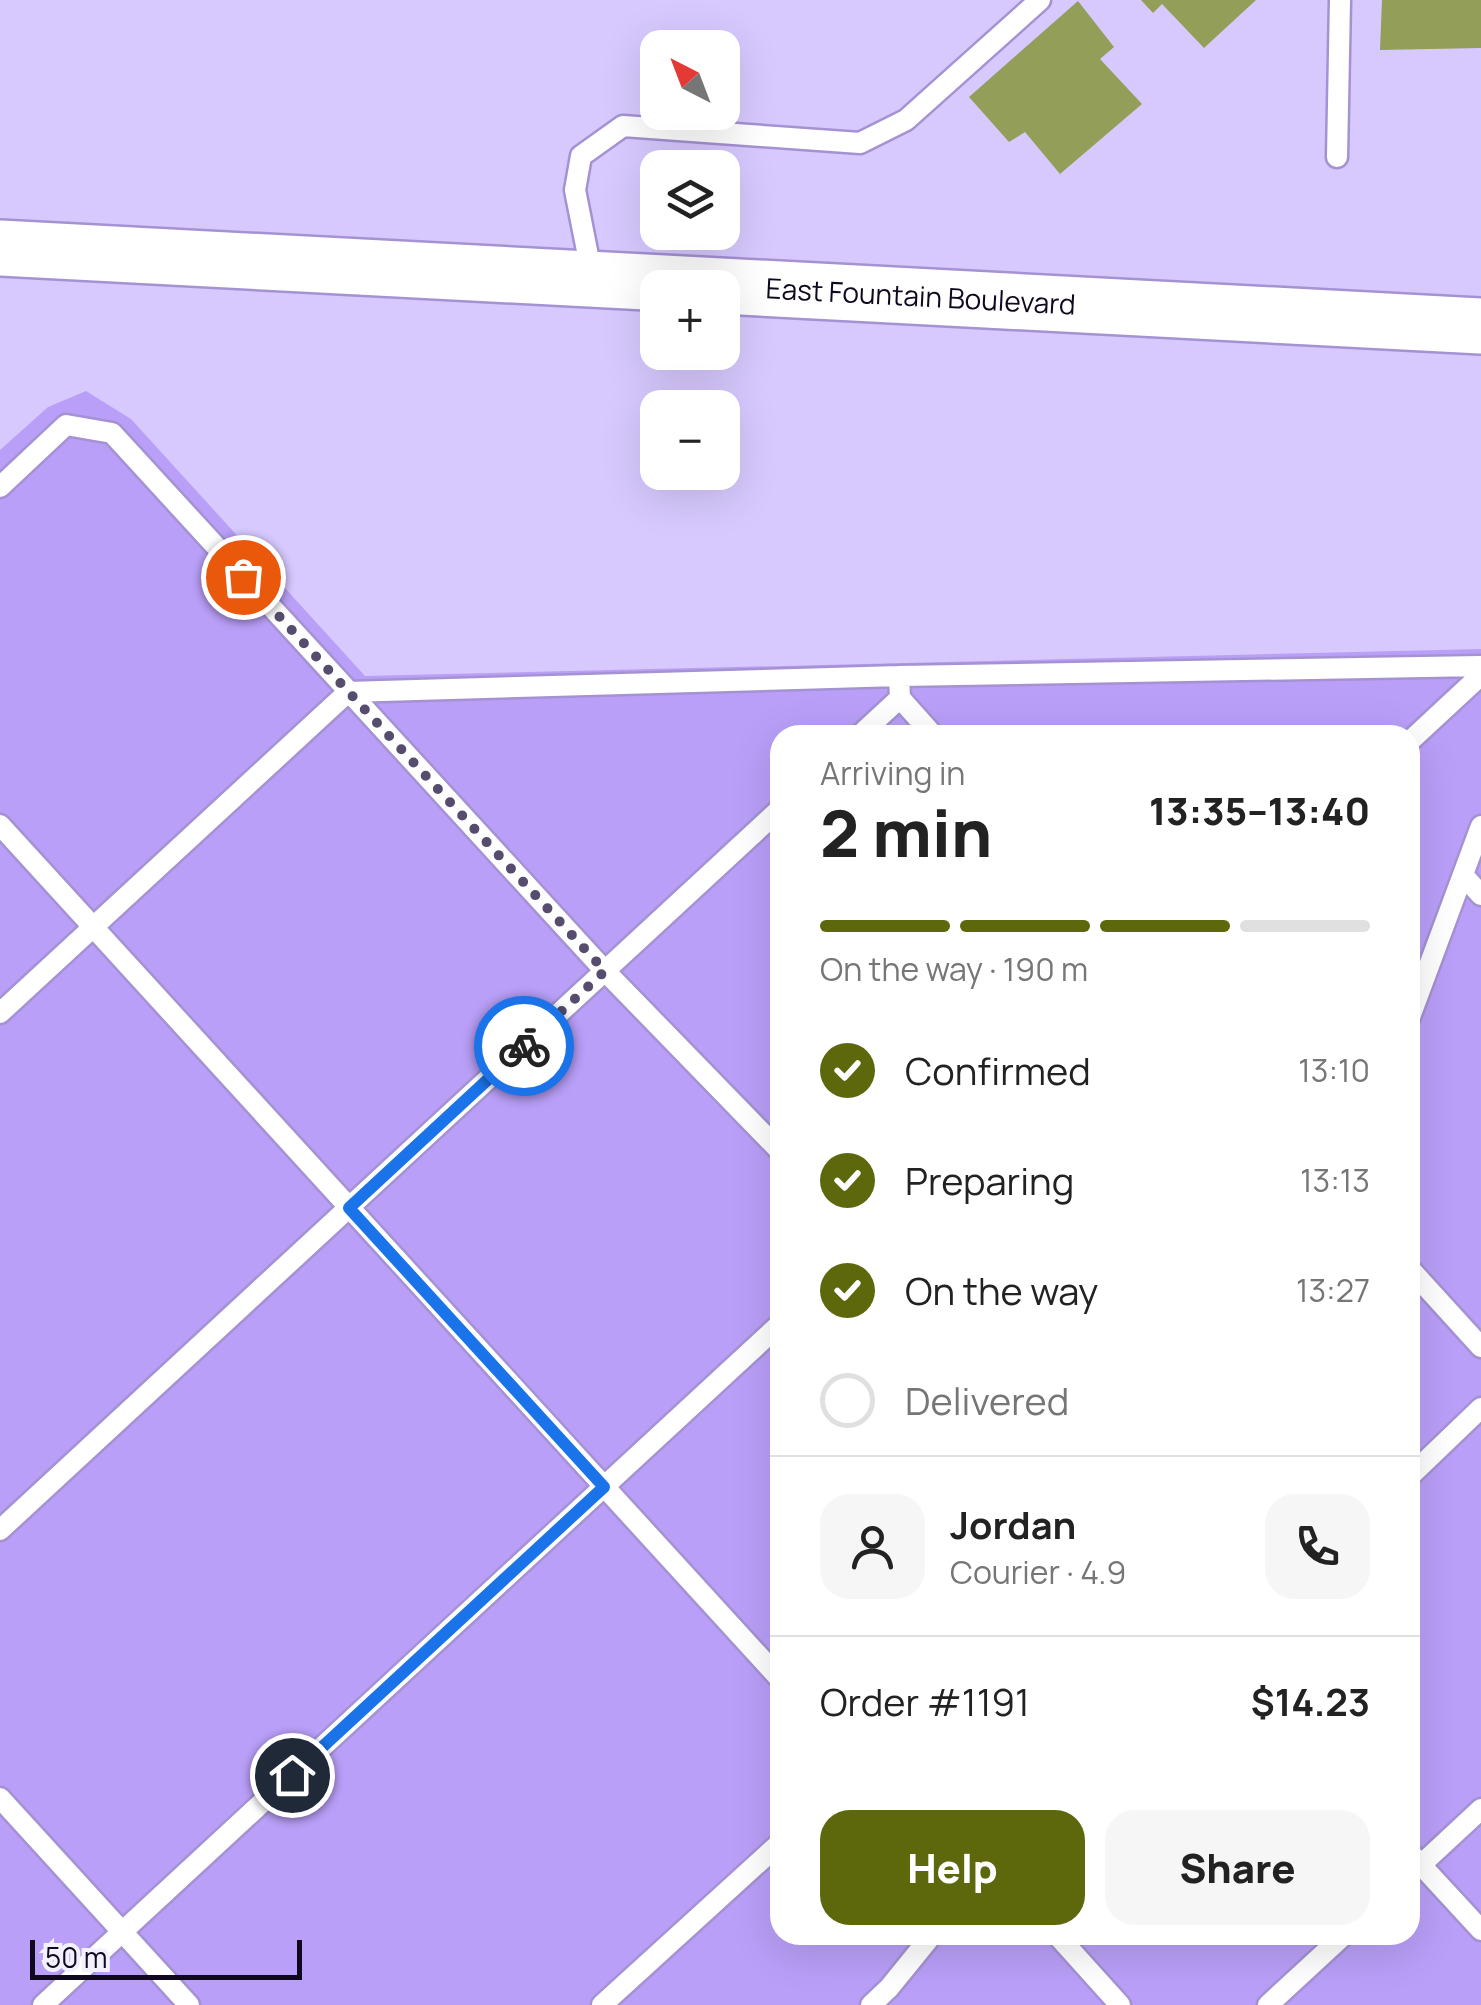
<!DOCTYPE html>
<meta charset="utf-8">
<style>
body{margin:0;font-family:Manrope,sans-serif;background:#f6f6f6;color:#222;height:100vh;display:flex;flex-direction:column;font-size:38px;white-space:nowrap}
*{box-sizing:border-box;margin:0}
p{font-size:32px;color:#767676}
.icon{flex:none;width:55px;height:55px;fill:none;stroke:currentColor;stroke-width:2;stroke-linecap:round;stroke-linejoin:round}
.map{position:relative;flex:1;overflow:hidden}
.panel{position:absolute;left:770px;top:725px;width:650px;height:1220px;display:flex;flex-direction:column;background:#fff;border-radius:30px;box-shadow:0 10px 40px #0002}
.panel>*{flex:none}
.needle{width:65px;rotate:318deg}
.tools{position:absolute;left:640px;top:30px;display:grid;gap:20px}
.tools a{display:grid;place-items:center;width:100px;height:100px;border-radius:20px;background:#fff;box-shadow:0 10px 40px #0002;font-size:50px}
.scale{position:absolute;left:30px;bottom:25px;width:272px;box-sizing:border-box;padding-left:10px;border:5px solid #10081f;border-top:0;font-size:28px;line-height:35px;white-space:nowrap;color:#10081f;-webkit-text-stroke:8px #f4f1ff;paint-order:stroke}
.pin{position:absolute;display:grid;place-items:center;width:85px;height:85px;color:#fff;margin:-42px;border:5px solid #fff;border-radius:50%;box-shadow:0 2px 10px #0007}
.courier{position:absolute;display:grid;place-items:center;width:100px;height:100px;margin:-50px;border:8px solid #1a73e8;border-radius:50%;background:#fff;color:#222;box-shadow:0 2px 12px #0007}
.headline em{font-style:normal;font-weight:800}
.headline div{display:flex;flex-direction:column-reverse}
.headline{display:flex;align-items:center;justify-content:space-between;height:170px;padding:0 50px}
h1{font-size:65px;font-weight:800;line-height:75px}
.bar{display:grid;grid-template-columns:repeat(4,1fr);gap:15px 10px;align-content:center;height:120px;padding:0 50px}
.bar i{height:12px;border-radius:8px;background:#e0e0e0}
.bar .active{background:#5d670b}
.bar p{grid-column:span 4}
.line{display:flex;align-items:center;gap:25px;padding:0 50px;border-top:2px solid #e0e0e0}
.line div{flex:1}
.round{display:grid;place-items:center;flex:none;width:105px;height:105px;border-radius:30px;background:#f6f6f6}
ol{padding:0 50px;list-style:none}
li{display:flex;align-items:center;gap:30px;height:110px}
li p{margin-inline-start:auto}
li .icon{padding:10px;border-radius:50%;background:#5d670b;color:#fff;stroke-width:4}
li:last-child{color:#767676}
li i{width:55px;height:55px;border:5px solid #e0e0e0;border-radius:50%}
.cta{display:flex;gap:20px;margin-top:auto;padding:20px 50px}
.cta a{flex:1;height:115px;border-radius:30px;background:#5d670b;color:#fff;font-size:40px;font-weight:800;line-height:115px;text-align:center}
.cta a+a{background:#f6f6f6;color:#222}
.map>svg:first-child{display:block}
.green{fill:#b99ff8;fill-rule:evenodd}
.building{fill:#939e59}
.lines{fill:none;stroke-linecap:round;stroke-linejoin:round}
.service-casing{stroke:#a492d2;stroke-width:25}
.primary-casing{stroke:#a492d2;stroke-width:60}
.service{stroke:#fff;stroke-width:20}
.primary{stroke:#fff;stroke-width:55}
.done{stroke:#564c6d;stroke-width:10;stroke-dasharray:0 18}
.route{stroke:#1a73e8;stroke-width:12}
.labels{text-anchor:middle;stroke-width:8;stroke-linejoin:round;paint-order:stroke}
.street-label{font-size:28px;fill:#10081f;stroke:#f4f1ff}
</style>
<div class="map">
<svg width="1481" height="2005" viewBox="0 0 1481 2005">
<rect width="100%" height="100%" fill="#d7c9fe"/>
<path class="green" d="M86 391 131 419 365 676 1481 649V2005H0V450L48 407ZM780 735H1410V1935H780Z"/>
<path class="building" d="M1141 0H1256L1204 48 1162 4 1153 13Z
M1382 0H1481V48L1380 50Z
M1078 1 1114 47 1100 59 1142 104 1060 174 1025 132 1009 142 969 97Z"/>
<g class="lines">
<defs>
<path id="service" d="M1337 157 1340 0
M592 276 575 190 581 156 623 126 860 143 906 120 1040 0
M0 487 66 425 112 433 605 971 780 1151
M899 676 900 698 933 735
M860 735 900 698
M1410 741 1481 675
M0 825 780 1679
M1463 875 1481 895
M0 1013 348 692 899 676 1481 666
M1410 1017 1481 826
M1410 1269 1481 1347
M1410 1476 1481 1408
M0 1530 780 809
M0 1798 189 2005
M1410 1853 1481 1930
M1410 1875 1481 1809
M1057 1935 1120 2005
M43 2005 780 1324
M602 2005 780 1843
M871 2005 889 1988 932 1935
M1268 2005 1344 1935"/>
<g id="primary">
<path id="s1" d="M0 248 1481 326"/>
</g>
</defs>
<use href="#service" class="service-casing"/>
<use href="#primary" class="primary-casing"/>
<use href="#service" class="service"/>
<use href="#primary" class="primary"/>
</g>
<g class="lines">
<path class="done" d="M243 577 605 971 524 1046"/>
<path class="route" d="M292 1775 604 1487 349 1208 524 1046"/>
</g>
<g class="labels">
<g class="street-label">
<text dy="10" stroke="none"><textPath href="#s1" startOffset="922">East Fountain Boulevard</textPath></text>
</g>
</g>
</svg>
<div class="tools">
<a><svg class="needle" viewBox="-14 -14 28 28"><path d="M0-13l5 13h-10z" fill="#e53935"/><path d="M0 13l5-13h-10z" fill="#767676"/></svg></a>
<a><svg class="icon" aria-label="layers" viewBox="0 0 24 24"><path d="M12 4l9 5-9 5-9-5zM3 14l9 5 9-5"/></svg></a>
<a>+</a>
<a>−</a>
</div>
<div class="scale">50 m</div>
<div class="pin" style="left:243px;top:577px;background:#ea580c"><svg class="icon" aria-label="bag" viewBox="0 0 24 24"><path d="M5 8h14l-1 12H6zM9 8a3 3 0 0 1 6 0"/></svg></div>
<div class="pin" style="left:292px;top:1775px;background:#1f2937"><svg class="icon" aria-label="home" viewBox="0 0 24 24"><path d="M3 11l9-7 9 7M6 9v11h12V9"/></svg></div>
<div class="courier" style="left:524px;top:1046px"><svg class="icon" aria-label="bike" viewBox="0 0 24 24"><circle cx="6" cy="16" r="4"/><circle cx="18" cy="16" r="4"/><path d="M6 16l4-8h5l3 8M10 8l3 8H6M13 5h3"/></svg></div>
<section class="panel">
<div class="headline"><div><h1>2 min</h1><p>Arriving in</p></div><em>13:35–13:40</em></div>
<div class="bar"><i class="active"></i><i class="active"></i><i class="active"></i><i></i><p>On the way · 190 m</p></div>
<ol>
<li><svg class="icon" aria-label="check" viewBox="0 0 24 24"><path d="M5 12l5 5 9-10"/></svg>Confirmed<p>13:10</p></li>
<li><svg class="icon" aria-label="check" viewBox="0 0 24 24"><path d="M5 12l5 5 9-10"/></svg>Preparing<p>13:13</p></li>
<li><svg class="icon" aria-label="check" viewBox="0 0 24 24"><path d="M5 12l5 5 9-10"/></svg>On the way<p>13:27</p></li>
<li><i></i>Delivered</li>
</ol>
<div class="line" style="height:180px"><a class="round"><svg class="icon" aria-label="person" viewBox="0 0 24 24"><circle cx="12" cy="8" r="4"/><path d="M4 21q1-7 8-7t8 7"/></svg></a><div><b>Jordan</b><p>Courier · 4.9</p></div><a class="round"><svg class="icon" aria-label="phone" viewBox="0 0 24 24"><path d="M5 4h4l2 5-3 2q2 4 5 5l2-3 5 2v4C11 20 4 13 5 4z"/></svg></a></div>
<div class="line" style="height:130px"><div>Order #1191</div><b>$14.23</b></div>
<div class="cta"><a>Help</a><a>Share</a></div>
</section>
</div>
